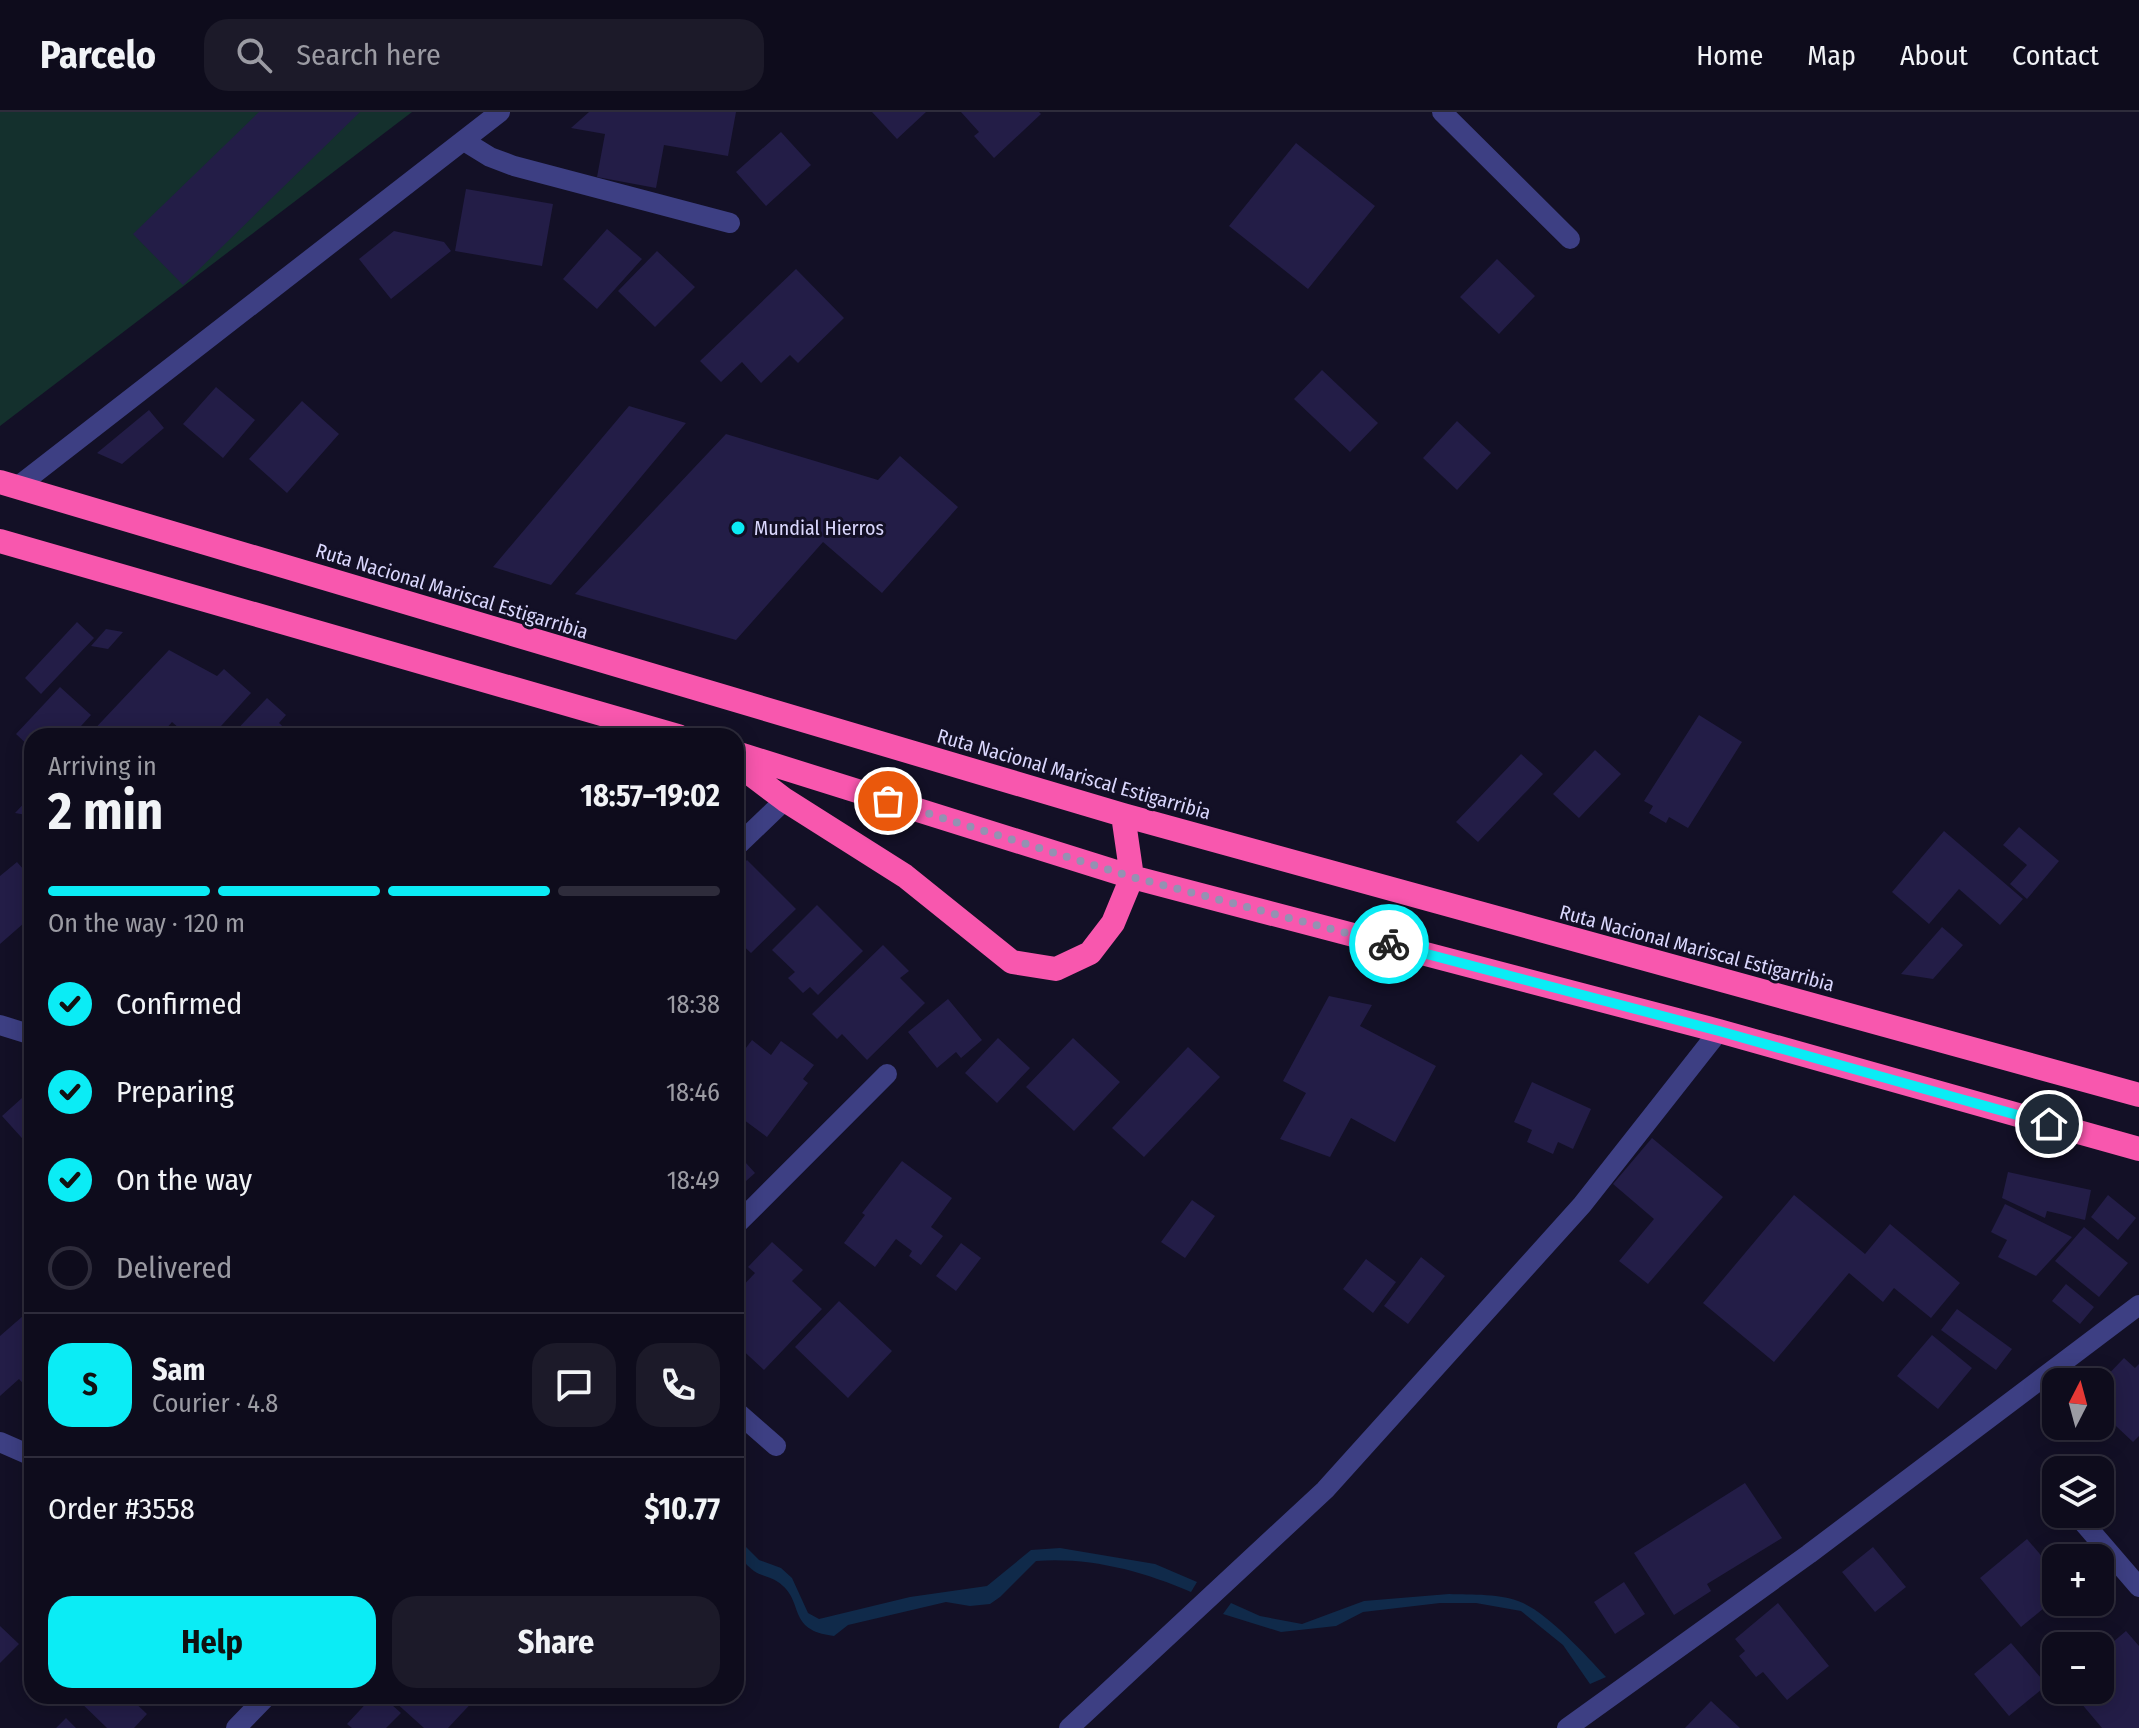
<!DOCTYPE html>
<meta charset="utf-8">
<style>
body{margin:0;font-family:"Fira Sans Condensed",sans-serif;background:#1c1a29;color:#f1f3f6;height:100vh;display:flex;flex-direction:column;font-size:30px;white-space:nowrap}
*{box-sizing:border-box;margin:0}
p{font-size:26px;color:#9b9ba3}
.icon{flex:none;width:44px;height:44px;fill:none;stroke:currentColor;stroke-width:2;stroke-linecap:round;stroke-linejoin:round}
.map{position:relative;flex:1;overflow:hidden}
.side{position:absolute;left:24px;top:616px;width:720px;height:976px;display:flex;flex-direction:column;background:#0e0c1c;border-radius:24px;box-shadow:0 4px 20px #0003,0 0 0 2px #2e2c3b}
.side>*{flex:none}
.needle{width:52px;rotate:6deg}
.buttons{position:absolute;left:2042px;top:1256px;display:grid;gap:16px}
.buttons a{display:grid;place-items:center;width:72px;height:72px;border-radius:16px;background:#0e0c1c;box-shadow:0 4px 20px #0003,0 0 0 2px #2e2c3b;font-size:40px}
.pin{position:absolute;display:grid;place-items:center;width:68px;height:68px;color:#fff;margin:-34px;border:4px solid #fff;border-radius:50%;box-shadow:0 2px 8px #0007}
.courier{position:absolute;display:grid;place-items:center;width:80px;height:80px;margin:-40px;border:6px solid #0becf5;border-radius:50%;background:#fff;color:#222;box-shadow:0 2px 10px #0007}
.head em{font-style:normal;font-weight:700}
.head div{display:flex;flex-direction:column-reverse}
.head{display:flex;align-items:center;justify-content:space-between;height:136px;padding:0 24px}
h1{font-size:52px;font-weight:700;line-height:60px}
.bar{display:grid;grid-template-columns:repeat(4,1fr);gap:12px 8px;align-content:center;height:96px;padding:0 24px}
.bar i{height:10px;border-radius:6px;background:#2e2c3b}
.bar .selected{background:#0becf5}
.bar p{grid-column:span 4}
.line{display:flex;align-items:center;gap:20px;padding:0 24px;border-top:2px solid #2e2c3b}
.line div{flex:1}
.round{display:grid;place-items:center;flex:none;width:84px;height:84px;border-radius:24px;background:#1c1a29}
ol{padding:0 24px;list-style:none}
li{display:flex;align-items:center;gap:24px;height:88px}
li p{margin-inline-start:auto}
li .icon{padding:8px;border-radius:50%;background:#0becf5;color:#111;stroke-width:4}
li:last-child{color:#9b9ba3}
li i{width:44px;height:44px;border:4px solid #2e2c3b;border-radius:50%}
.action{display:flex;gap:16px;margin-top:auto;padding:16px 24px}
.action a{flex:1;height:92px;border-radius:24px;background:#0becf5;color:#111;font-size:32px;font-weight:700;line-height:92px;text-align:center}
.action a+a{background:#1c1a29;color:#f1f3f6}
header{display:flex;align-items:center;gap:48px;box-sizing:border-box;height:112px;padding:0 40px;background:#0e0c1c;border-bottom:2px solid #2e2c3b}
header strong{font-size:38px}
nav{display:flex;gap:44px;margin-inline-start:auto;font-size:28px}
.search{width:560px;height:72px;background:#1c1a29;display:flex;align-items:center;gap:20px;box-sizing:border-box;padding:0 28px;border-radius:24px;color:#9b9ba3;font-size:30px}
.map>svg:first-child{display:block}
.green{fill:#14302d}
.water{fill:#102a4a}
.building{fill:#231d47}
.lines{fill:none;stroke-linecap:round;stroke-linejoin:round}
.minor{stroke:#3d3f83;stroke-width:20}
.highway{stroke:#f857ae;stroke-width:24}
.done{stroke:#9491b2;stroke-width:8;stroke-dasharray:0 14.4}
.route{stroke:#0becf5;stroke-width:10}
.poi-dot{fill:#0becf5;stroke:#131026;stroke-width:3}
.labels{text-anchor:middle;stroke-width:6;stroke-linejoin:round;paint-order:stroke}
.poi-label{font-size:20px;fill:#dad7fd;stroke:#131026;text-anchor:start}
.street-label{font-size:20px;fill:#dad7fd;stroke:#131026}
</style>
<header>
<strong>Parcelo</strong>
<div class="search"><svg class="icon" aria-label="search" viewBox="0 0 24 24"><circle cx="10" cy="10" r="6"/><path d="M15 15l6 6"/></svg>Search here</div>
<nav><a>Home</a><a>Map</a><a>About</a><a>Contact</a></nav>
</header>
<div class="map">
<svg width="2139" height="1616" viewBox="0 0 2139 1616">
<rect width="100%" height="100%" fill="#131026"/>
<path class="green" d="M0 0H412L0 314Z"/>
<path class="water" d="M736 1425 759 1448 781 1456 792 1466 808 1501 819 1507 910 1485 987 1474 1031 1438 1060 1436 1155 1452 1197 1470 1191 1480C1142 1459 1090 1445 1036 1449L1000 1485 990 1492 970 1494 946 1490 848 1513 834 1524C785 1518 806 1489 778 1470 771 1465 761 1464 754 1459 748 1455 742 1447 736 1441Z
M1449 1482C1472 1483 1501 1481 1523 1491 1549 1503 1586 1543 1606 1565L1590 1572 1563 1533 1521 1499 1476 1491H1440L1363 1500 1336 1514 1281 1520 1223 1502 1231 1491 1260 1504 1302 1512 1364 1489Z"/>
<path class="building" d="M259 0H360L183 173 133 122Z
M589 0H736L728 44 664 33 656 76 597 65 605 22 571 16Z
M872 0H926L897 27Z
M961 0H1039L1041 2 994 46 974 24 979 20Z
M781 20 811 53 766 94 736 60Z
M1296 31 1375 94 1308 177 1229 114Z
M466 77 553 92 542 154 455 139Z
M607 117 642 147 597 197 563 167Z
M394 119 444 130 451 139 391 187 359 147Z
M657 139 695 175 655 215 618 179Z
M1497 147 1535 184 1499 222 1460 185Z
M796 157 844 206 798 251 790 243 761 271 742 250 721 270 700 249Z
M1322 258 1378 311 1350 340 1294 287Z
M216 275 255 308 223 346 183 312Z
M302 289 339 322 287 381 249 347Z
M629 294 686 311 551 473 493 455Z
M149 298 164 316 122 352 97 341Z
M1457 309 1491 341 1457 378 1423 346Z
M726 322 878 368 900 344 958 395 882 481 823 430 736 528 575 482Z
M77 510 94 526 41 582 25 566Z
M106 517 123 520 108 537 91 534Z
M169 538 217 564 224 557 251 581 212 624H188L172 610 160 624H88Z
M60 575 91 603 72 624H32V637L16 622Z
M267 586 286 603 279 611 293 624H231Z
M1699 603 1742 630 1688 716 1669 705 1666 711 1649 701 1653 694 1644 689Z
M1595 638 1621 662 1579 706 1553 682Z
M1521 642 1543 662 1478 730 1456 710Z
M32 683V704L15 701Z
M2019 715 2059 749 2027 787 2010 772 2027 753 2003 733Z
M1944 719 2023 787 2000 813 1959 777 1929 812 1892 780Z
M747 748 796 797 751 841 736 827V759Z
M17 750 32 767V804L0 832V764Z
M817 793 863 839 818 883 810 875 803 881 788 866 795 860 772 838Z
M1942 815 1963 833 1933 867 1901 862Z
M883 833 909 859 900 866 925 891 867 948 842 922 837 927 812 902Z
M1329 884 1372 893 1360 914 1436 954 1395 1030 1351 1006 1330 1045 1280 1027 1306 981 1283 969Z
M948 887 982 928 961 946 956 940 937 956 908 920Z
M998 926 1030 956 997 991 965 961Z
M1073 926 1120 970 1074 1019 1026 975Z
M752 928 771 943 781 929 814 953 803 967 808 971 767 1025 736 1002V949Z
M1188 935 1220 965 1144 1045 1112 1016Z
M1532 970 1591 997 1573 1037 1558 1030 1553 1042 1527 1030 1532 1018 1514 1010Z
M32 977V1033L30 1035 2 1004Z
M1652 1026 1723 1085 1648 1172 1619 1149 1654 1107 1613 1072Z
M736 1040 755 1061 736 1078Z
M902 1049 952 1086 931 1115 943 1124 921 1153 909 1144 912 1139 896 1127 875 1155 844 1131 865 1103 862 1101Z
M2008 1060 2091 1078 2085 1108 2047 1099 2045 1106 2002 1086Z
M1794 1083 1865 1142 1890 1112 1960 1171 1931 1206 1894 1176 1883 1190 1849 1161 1774 1250 1703 1191Z
M2108 1083 2136 1106 2118 1128 2091 1105Z
M1192 1088 1215 1104 1185 1146 1161 1130Z
M2005 1092 2072 1125 2036 1164 1998 1145 2007 1128 1991 1120Z
M2084 1115 2128 1151 2099 1185 2055 1149Z
M772 1130 803 1158 792 1169 822 1197 764 1258 736 1232V1181L755 1161 748 1155Z
M961 1131 981 1146 956 1179 936 1164Z
M1421 1145 1445 1164 1408 1212 1384 1194Z
M1366 1147 1396 1170 1373 1201 1343 1177Z
M2066 1172 2094 1195 2080 1212 2052 1189Z
M839 1189 892 1239 848 1286 795 1235Z
M31 1197 32 1281 19 1267 0 1284V1224Z
M1957 1197 2012 1237 1996 1258 1941 1218Z
M1932 1223 1972 1256 1938 1297 1897 1264Z
M2124 1246 2135 1256 2139 1252V1324L2133 1330 2100 1299V1271Z
M1745 1371 1782 1426 1707 1472 1711 1479 1674 1503 1634 1441Z
M2027 1427 2056 1461V1486L2021 1515 1980 1466Z
M1873 1435 1906 1475 1875 1500 1842 1460Z
M1624 1470 1645 1502 1615 1522 1594 1490Z
M1778 1491 1829 1554 1787 1588 1763 1560 1756 1565 1739 1544 1745 1539 1735 1527Z
M0 1514 19 1532 0 1551Z
M2126 1519 2139 1534V1616H2102L2070 1578H2100V1541Z
M2011 1531 2047 1573 2009 1604 1974 1562Z
M74 1584H128L147 1602 134 1616H107Z
M373 1584H382L401 1601 386 1616H352L347 1612Z
M399 1584H478L448 1616H424L394 1589Z
M1711 1589 1740 1616H1685Z
M66 1606 76 1616H56Z"/>
<g class="lines">
<path class="minor" d="M1442 0 1570 127
M464 29 490 45 514 54 730 111
M17 375 500 0
M736 735 785 688
M0 913 32 923
M736 1113 887 962
M736 1299 776 1334
M0 1330 32 1344
M2076 1402 2139 1475
M236 1616 267 1584
M1069 1616 1325 1378 1582 1093 1719 919
M1567 1616 1809 1442 2139 1193"/>
<path class="highway" d="M0 370 1123 703 2139 983
M0 429 678 624
M736 641 1132 765 1719 919 2139 1037
M736 651 785 688 905 764 1012 850 1056 857 1090 841 1113 811 1132 765 1123 703"/>
</g>
<g class="lines">
<path class="done" d="M888 689 1132 765 1389 832"/>
<path class="route" d="M1389 832 1719 919 2049 1012"/>
</g>
<circle class="poi-dot" cx="738" cy="416" r="8"/>
<g class="labels">
<g class="poi-label">
<text x="754" y="423">Mundial Hierros</text>
</g>
<g class="street-label">
<text transform="translate(452 479) rotate(17)" y="7">Ruta Nacional Mariscal Estigarribia</text>
<text transform="translate(1074 662) rotate(16)" y="7">Ruta Nacional Mariscal Estigarribia</text>
<text transform="translate(1697 836) rotate(15)" y="7">Ruta Nacional Mariscal Estigarribia</text>
</g>
</g>
</svg>
<div class="buttons">
<a><svg class="needle" viewBox="-14 -14 28 28"><path d="M0-13l5 13h-10z" fill="#e53935"/><path d="M0 13l5-13h-10z" fill="#9b9ba3"/></svg></a>
<a><svg class="icon" aria-label="layers" viewBox="0 0 24 24"><path d="M12 4l9 5-9 5-9-5zM3 14l9 5 9-5"/></svg></a>
<a>+</a>
<a>−</a>
</div>
<div class="pin" style="left:888px;top:689px;background:#ea580c"><svg class="icon" aria-label="bag" viewBox="0 0 24 24"><path d="M5 8h14l-1 12H6zM9 8a3 3 0 0 1 6 0"/></svg></div>
<div class="pin" style="left:2049px;top:1012px;background:#1f2937"><svg class="icon" aria-label="home" viewBox="0 0 24 24"><path d="M3 11l9-7 9 7M6 9v11h12V9"/></svg></div>
<div class="courier" style="left:1389px;top:832px"><svg class="icon" aria-label="bike" viewBox="0 0 24 24"><circle cx="6" cy="16" r="4"/><circle cx="18" cy="16" r="4"/><path d="M6 16l4-8h5l3 8M10 8l3 8H6M13 5h3"/></svg></div>
<section class="side">
<div class="head"><div><h1>2 min</h1><p>Arriving in</p></div><em>18:57–19:02</em></div>
<div class="bar"><i class="selected"></i><i class="selected"></i><i class="selected"></i><i></i><p>On the way · 120 m</p></div>
<ol>
<li><svg class="icon" aria-label="check" viewBox="0 0 24 24"><path d="M5 12l5 5 9-10"/></svg>Confirmed<p>18:38</p></li>
<li><svg class="icon" aria-label="check" viewBox="0 0 24 24"><path d="M5 12l5 5 9-10"/></svg>Preparing<p>18:46</p></li>
<li><svg class="icon" aria-label="check" viewBox="0 0 24 24"><path d="M5 12l5 5 9-10"/></svg>On the way<p>18:49</p></li>
<li><i></i>Delivered</li>
</ol>
<div class="line" style="height:144px"><b class="round" style="background:#0becf5;color:#111">S</b><div><b>Sam</b><p>Courier · 4.8</p></div><a class="round"><svg class="icon" aria-label="chat" viewBox="0 0 24 24"><path d="M4 5h16v11H9l-5 4z"/></svg></a><a class="round"><svg class="icon" aria-label="phone" viewBox="0 0 24 24"><path d="M5 4h4l2 5-3 2q2 4 5 5l2-3 5 2v4C11 20 4 13 5 4z"/></svg></a></div>
<div class="line" style="height:104px"><div>Order #3558</div><b>$10.77</b></div>
<div class="action"><a>Help</a><a>Share</a></div>
</section>
</div>
